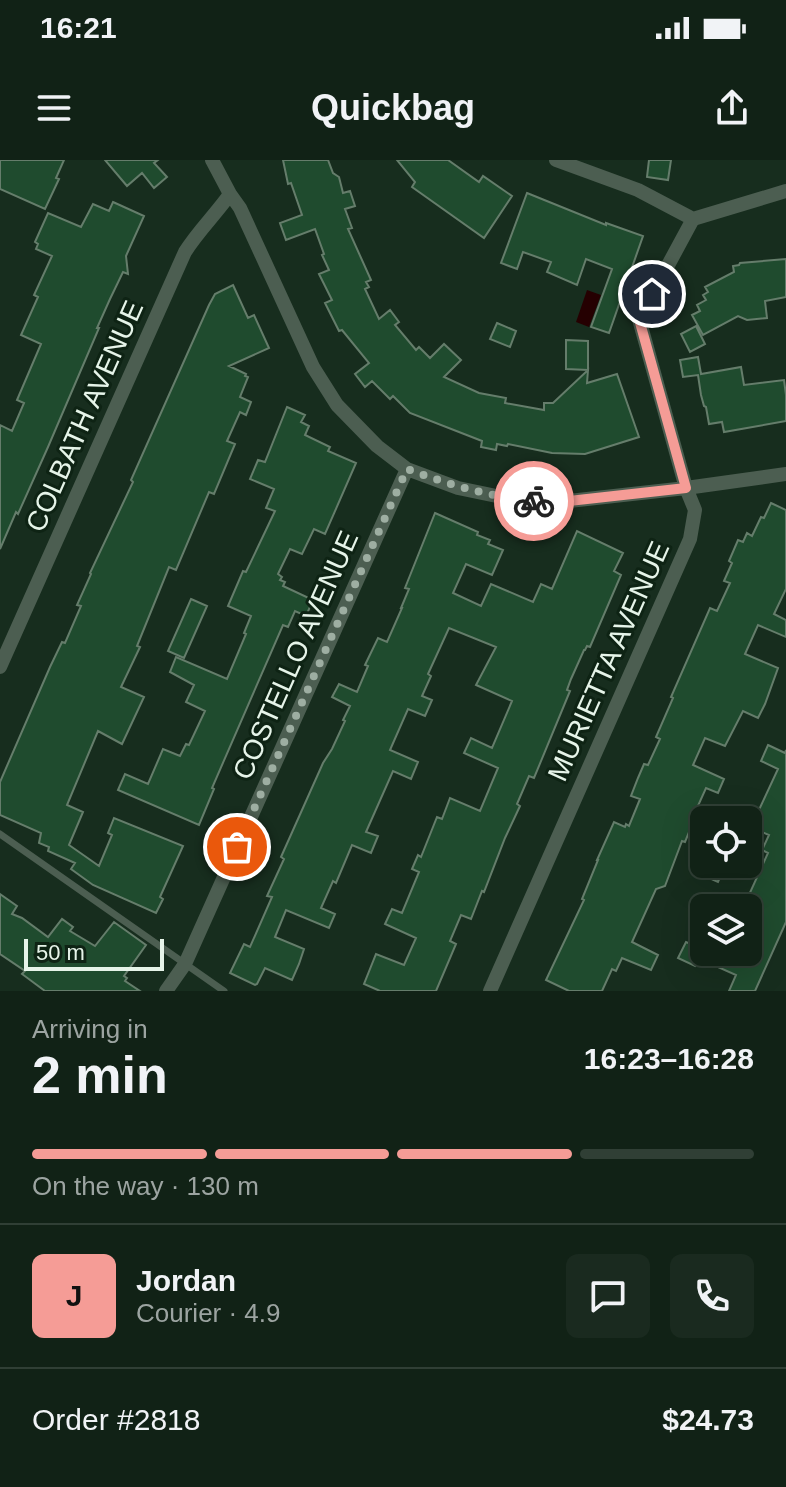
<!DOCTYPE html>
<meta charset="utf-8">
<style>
body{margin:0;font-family:Arial,sans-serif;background:#1a2a1f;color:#f1f3f6;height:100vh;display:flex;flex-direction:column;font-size:30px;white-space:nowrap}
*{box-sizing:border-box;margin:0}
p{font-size:26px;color:#9ca4a1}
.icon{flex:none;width:44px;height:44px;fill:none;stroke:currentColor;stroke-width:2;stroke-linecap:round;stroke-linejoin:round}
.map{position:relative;height:831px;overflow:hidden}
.drawer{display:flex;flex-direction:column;background:#112216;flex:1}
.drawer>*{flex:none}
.tools{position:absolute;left:690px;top:646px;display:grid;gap:16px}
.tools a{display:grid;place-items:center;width:72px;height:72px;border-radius:12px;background:#112216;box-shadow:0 8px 32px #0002,0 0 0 2px #303f35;font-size:40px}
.scale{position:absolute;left:24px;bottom:20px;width:140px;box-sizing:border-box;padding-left:8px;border:4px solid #e6f4e9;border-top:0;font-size:22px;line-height:28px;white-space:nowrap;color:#e6f4e9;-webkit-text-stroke:6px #0e2314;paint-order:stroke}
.pin{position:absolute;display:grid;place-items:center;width:68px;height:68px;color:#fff;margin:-34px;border:4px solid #fff;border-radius:50%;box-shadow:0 2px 8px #0007}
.courier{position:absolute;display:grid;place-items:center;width:80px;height:80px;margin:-40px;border:6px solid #f59c96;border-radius:50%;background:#fff;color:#222;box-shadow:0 2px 10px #0007}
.headline em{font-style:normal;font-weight:800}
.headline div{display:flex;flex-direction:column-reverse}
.headline{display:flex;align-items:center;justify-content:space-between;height:136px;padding:0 32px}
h1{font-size:52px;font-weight:800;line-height:60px}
.bar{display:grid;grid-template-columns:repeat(4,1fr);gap:12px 8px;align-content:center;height:96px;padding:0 32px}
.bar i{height:10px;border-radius:6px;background:#303f35}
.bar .current{background:#f59c96}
.bar p{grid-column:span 4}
.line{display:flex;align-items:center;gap:20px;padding:0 32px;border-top:2px solid #303f35}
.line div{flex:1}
.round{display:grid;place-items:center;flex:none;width:84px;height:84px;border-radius:12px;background:#1a2a1f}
.status{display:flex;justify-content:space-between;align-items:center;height:56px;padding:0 40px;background:#112216;direction:ltr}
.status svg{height:22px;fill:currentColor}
header{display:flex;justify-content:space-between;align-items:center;height:104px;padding:0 32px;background:#112216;font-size:36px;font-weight:800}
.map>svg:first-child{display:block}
.water{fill:#250001}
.building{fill:#1f4b2e;stroke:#657d6b;stroke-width:2}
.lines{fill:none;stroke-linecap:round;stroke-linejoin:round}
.lane{stroke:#4c5e51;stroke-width:7}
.street{stroke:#4c5e51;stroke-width:14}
.done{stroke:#9eaea2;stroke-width:8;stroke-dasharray:0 14.4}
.route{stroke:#f59c96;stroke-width:10}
.labels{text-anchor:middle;stroke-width:6;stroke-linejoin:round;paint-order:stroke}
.street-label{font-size:28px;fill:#e6f4e9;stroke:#0e2314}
</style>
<div class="status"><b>16:21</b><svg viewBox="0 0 49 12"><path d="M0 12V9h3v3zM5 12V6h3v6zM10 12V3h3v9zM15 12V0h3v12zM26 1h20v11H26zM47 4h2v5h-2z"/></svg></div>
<header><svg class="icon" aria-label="menu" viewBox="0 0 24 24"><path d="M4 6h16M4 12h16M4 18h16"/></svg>Quickbag<svg class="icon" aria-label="share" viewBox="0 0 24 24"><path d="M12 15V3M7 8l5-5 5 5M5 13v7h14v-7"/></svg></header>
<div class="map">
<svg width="786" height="831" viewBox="0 0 786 831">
<rect width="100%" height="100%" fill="#172d1e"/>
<path class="water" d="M587 130 601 135 589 167 576 162Z"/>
<path class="building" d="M0 0H64L56 18 59 19 45 49 0 29Z
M105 0H158L154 3 167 17 154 28 142 13 127 26Z
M283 0H328L333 13 339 17 343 33 350 31 355 46 345 49 352 68 348 69 371 120 366 122 369 127 365 129 379 159 390 150 399 162 395 165 416 190 419 187 430 198 444 184 461 200 444 217 479 233 506 238 505 243 544 250V243H553L588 210 587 223 617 214 639 277 585 294 552 293 508 284 507 286 497 284 496 290 481 287 482 281 410 253 393 236 390 239 372 221 365 227 355 214 369 203 342 170 339 171 325 143 332 140 319 114 329 110 322 95 324 94 315 69 286 80 280 63 302 55 291 23 288 24Z
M397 0H448L479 22 483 16 512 36 484 78 412 27 415 22Z
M649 0H671L668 20 647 17Z
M527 33 606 65V63L643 76 609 173 591 167 612 109 586 99 577 125 547 112 551 102 523 92 517 109 501 103Z
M113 42 144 56 126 96 128 114 123 112 110 139 97 168H99L48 287 18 354 16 352 0 389V265L12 271 24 243 17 240 41 184 21 175 38 137 34 135 52 96 36 89 38 84 35 82 48 53 81 67 93 44 109 51Z
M786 99V137L765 141 767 158 747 160 738 156 703 175 692 155 700 151 697 145 706 140 703 135 708 132 705 127 734 112 733 106 739 105 740 103Z
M233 125 248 158 254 155 269 188 229 206 246 214 245 216 248 217 240 237 251 242 246 255 240 252 227 281 235 284 214 334 209 332 176 410 169 407 137 486 140 487 121 527 144 537 122 584 98 571 67 645 83 652 69 685 99 706 112 675 108 673 114 658 183 686 160 737 163 739 156 753 93 725 71 709 75 703 48 691 49 687 39 683 41 673 0 655V622L50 507 62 482 65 483 81 446 77 445 91 414 90 413 133 322 131 320 209 145 215 134Z
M497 163 516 171 510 187 490 179Z
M696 166 705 184 690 192 681 174Z
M566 180 588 181V210L566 209Z
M698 197 701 214 741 207 744 225 784 220 786 235V261L724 272 722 262 709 264 706 247 704 246 701 235 698 215 683 217 680 200Z
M287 247 305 255 301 262 309 266 305 275 330 287 328 291 356 303 325 374 314 369 302 394 290 389 278 414 282 417 280 420 285 422 283 426 313 440 306 456 295 451 288 467 283 465 212 628 214 629 199 665 118 630 125 614 148 624 163 589 180 596 186 584 189 585 205 551 186 542 194 525 170 512 176 497 227 519 246 474 244 473 251 456 228 446 243 411 246 412 275 351 266 348 274 329 250 319 258 300 265 302Z
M771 343 786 350V429L774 454 786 460V477L758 465 745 494 778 508 765 544 758 558 743 551 725 586 705 578 693 605 724 619 718 633 706 628 692 659 694 660 685 682 682 681 665 726 656 729 632 782 658 795 651 810 622 798 616 811 612 809 602 831H569L546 820 584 740 582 739 598 700H597L614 662 625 667 626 664 629 666 640 639 631 636 638 618 644 604 648 605 660 579 656 577 673 538 671 537 710 448 717 451 730 423 724 421 732 403 729 401 738 380 743 382 747 373 752 376 761 357 764 358Z
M435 353 478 372 477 375 490 380 488 384 503 390 492 415 466 404 453 433 481 446 491 424 533 442 541 424 552 429 577 371 623 393 614 411 621 415 590 487 587 486 585 490H584L571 519 567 530 570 531 534 618 529 616 517 644 520 646 505 678 484 732 482 731 471 759 461 755 450 781 456 784 436 831H380L364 824 376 794 404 805 416 778 385 764 392 749 402 753 419 712 412 709 418 695 421 697 437 657 442 659 450 638 480 651 498 608 464 593 471 578 492 588 512 541 476 525 496 487 449 468 428 514 431 516 422 536 432 540 425 556 408 549 390 590 418 602 411 619 393 611 366 672 378 676 371 693 352 685 336 723 333 721 321 748 335 754 329 768 286 750 275 777 304 789 299 804 292 820 265 808 257 824 255 825 230 813 244 784 250 787 272 737 267 736 284 699 281 697 323 603 332 589 345 561 343 560 350 546 332 537 339 524 357 532 368 506 365 505 378 478 387 482 402 448H401L409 429 405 428Z
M191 439 207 446 184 498 168 491Z
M768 585 785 593 786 590V762L755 831H729L736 815 698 798 695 806 678 798 686 782 703 789 701 792H748V748H743L768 693 762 690 769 675 748 666V648L758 652 778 609 761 601Z
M706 704H714L724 708 718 722 702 715Z
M0 734 17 746 12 754 22 758 48 777 62 759 73 767 70 771 95 786 114 762 146 785 124 816 127 818 125 821 140 831H45L22 814 25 811 0 794Z"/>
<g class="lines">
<path class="lane" d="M0 674 224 831"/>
<path class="street" d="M212 0 230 34 240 48 313 207 337 245 377 286 407 309 458 328 511 339 551 343 686 328 786 314
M556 0 638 30 693 59
M693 59 786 31
M0 507 185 92C198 71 216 54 230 34
M166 831 185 804 407 309
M490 831 690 379 695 350 686 328 639 159 693 59"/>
</g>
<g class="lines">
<path class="done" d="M237 687 407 309C448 324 489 337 534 341"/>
<path class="route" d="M534 341 551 343 686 328 639 159 652 134"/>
</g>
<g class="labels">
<g class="street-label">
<text transform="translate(84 256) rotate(-66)" y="10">COLBATH AVENUE</text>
<text transform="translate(295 495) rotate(-66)" y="10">COSTELLO AVENUE</text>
<text transform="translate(608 501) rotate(-66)" y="10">MURIETTA AVENUE</text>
</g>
</g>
</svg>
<div class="tools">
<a><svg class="icon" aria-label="locate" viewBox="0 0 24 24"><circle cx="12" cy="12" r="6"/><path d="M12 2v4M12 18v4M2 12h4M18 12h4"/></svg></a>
<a><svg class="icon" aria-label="layers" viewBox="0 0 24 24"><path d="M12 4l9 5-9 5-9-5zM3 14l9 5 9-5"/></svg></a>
</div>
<div class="scale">50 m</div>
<div class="pin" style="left:237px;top:687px;background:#ea580c"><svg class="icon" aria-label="bag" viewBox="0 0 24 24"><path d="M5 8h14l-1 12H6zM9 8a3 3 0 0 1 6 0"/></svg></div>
<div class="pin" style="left:652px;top:134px;background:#1f2937"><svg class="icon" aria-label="home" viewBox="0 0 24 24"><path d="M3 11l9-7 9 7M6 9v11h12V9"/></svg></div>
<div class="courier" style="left:534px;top:341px"><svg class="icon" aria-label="bike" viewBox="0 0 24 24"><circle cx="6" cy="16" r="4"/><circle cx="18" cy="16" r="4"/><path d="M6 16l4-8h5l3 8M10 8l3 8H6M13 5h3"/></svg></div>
</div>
<section class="drawer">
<div class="headline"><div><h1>2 min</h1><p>Arriving in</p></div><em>16:23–16:28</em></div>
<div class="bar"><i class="current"></i><i class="current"></i><i class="current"></i><i></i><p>On the way · 130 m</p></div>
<div class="line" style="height:144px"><b class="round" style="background:#f59c96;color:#111">J</b><div><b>Jordan</b><p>Courier · 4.9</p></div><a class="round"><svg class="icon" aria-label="chat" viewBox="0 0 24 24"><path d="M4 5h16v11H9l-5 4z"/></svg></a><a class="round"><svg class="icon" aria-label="phone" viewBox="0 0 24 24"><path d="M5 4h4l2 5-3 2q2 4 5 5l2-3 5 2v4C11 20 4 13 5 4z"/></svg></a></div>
<div class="line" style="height:104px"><div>Order #2818</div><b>$24.73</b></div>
</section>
